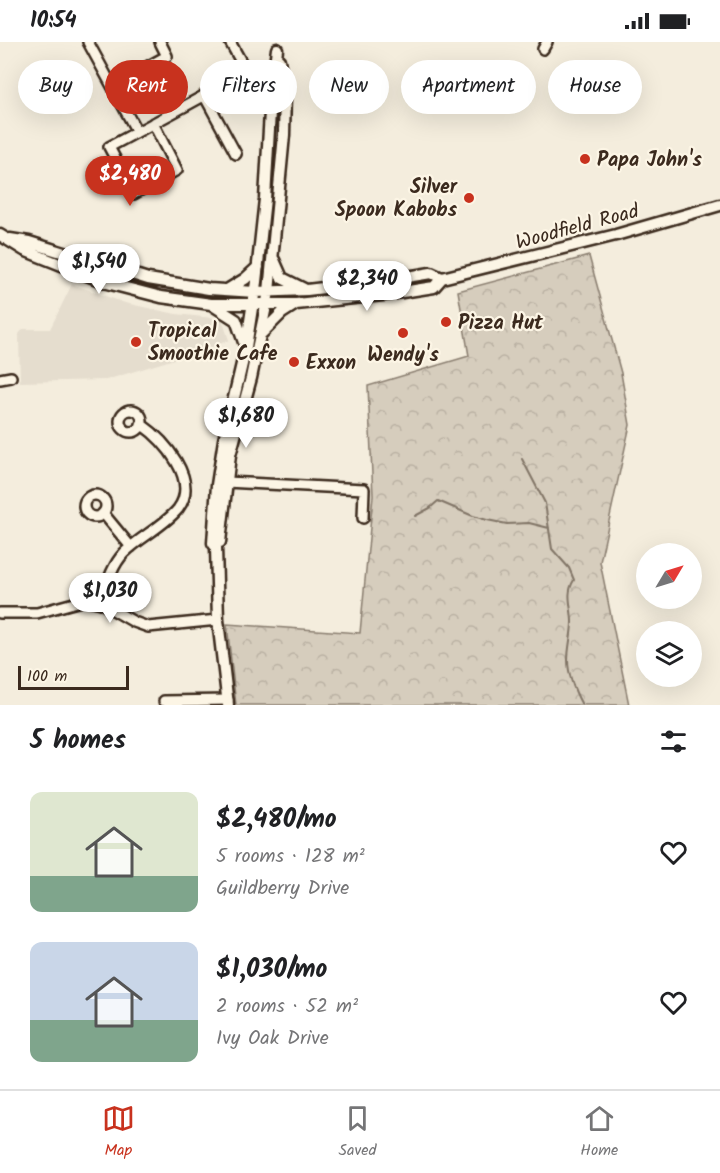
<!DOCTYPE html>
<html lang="en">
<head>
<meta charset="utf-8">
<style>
  body { margin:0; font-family:Kalam,sans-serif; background:#f6f6f6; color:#202124; height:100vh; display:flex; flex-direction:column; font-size:22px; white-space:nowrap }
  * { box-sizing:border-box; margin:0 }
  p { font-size:20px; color:#757577 }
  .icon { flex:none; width:33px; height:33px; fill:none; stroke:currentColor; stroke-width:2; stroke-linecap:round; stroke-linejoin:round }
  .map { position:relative; height:663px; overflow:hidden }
  .sheet { display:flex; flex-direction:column; background:#fff; flex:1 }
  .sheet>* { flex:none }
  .hud { position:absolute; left:18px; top:18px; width:684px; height:54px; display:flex; gap:12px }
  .needle { width:39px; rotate:52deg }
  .fabs { position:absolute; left:636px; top:501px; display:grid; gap:12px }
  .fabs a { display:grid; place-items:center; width:66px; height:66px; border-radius:50%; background:#fff; box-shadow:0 6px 24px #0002; font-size:30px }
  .scale { position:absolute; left:18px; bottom:15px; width:111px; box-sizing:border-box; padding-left:6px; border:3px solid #3b2a1e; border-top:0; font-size:16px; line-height:21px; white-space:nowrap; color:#3b2a1e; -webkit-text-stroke:4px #fcf5e5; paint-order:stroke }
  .price { position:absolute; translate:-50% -51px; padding:0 14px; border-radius:21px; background:#fff; color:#222; font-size:20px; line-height:39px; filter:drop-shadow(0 2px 3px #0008) }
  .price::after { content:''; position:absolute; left:50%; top:36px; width:18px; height:14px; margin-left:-9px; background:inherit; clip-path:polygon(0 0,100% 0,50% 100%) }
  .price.on { background:#c8321e; color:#fff }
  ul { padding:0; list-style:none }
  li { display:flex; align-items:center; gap:18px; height:150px; padding:0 30px }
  li span { display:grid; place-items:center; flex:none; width:168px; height:120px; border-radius:12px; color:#555 }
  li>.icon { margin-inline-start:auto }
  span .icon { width:72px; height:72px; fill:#fffc; stroke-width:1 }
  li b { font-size:26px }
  h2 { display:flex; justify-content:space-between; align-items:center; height:72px; padding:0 30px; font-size:26px }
  .pill { padding:0 21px; border-radius:27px; background:#fff; box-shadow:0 6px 24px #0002; font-size:21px; line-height:54px }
  .pill.on { background:#c8321e; color:#fff }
  .status { display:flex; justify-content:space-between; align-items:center; height:42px; padding:0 30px; background:#fff; direction:ltr }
  .status svg { height:16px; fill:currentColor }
  .menu { display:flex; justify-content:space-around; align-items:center; height:84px; border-top:2px solid #e0e0e0; background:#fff; font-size:16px; color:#757577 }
  .menu a { display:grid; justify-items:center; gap:3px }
  .menu .on { color:#c8321e }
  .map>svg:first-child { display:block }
</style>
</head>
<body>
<div class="status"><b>10:54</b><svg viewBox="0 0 49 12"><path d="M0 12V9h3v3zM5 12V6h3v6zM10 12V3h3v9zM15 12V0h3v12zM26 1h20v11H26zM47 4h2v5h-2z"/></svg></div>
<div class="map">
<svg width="720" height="663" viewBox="0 0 720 663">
  <defs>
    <pattern id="forest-crowns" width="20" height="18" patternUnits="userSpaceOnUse" patternTransform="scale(1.5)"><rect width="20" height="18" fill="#d6cdbd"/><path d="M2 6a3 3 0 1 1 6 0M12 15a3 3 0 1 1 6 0" fill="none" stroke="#b9b0a2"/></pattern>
  </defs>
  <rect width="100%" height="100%" fill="#f4eddd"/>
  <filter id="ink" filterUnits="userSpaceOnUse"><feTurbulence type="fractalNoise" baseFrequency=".0167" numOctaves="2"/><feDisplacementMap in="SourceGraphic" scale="12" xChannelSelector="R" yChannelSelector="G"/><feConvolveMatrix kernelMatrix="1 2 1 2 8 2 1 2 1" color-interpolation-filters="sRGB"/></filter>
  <g filter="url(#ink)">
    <!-- built -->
    <path fill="#e5ddce" d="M 72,242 L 125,261 L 176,272 L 222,277 L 229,298 L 207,307 L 106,338 L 20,340 L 19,292 L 23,287 L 50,287 Z"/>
    <!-- forest -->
    <path fill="url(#forest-crowns)" stroke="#887c6e" stroke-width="1.5" d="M 589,214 L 621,331 L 630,383 L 600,520 L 629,663 L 236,663 L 227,582 L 360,591 L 373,454 L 368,344 L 469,314 L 458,249 Z"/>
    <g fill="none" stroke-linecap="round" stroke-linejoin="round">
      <!-- stream -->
      <path stroke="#817466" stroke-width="2" d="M 522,417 L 545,461 L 552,507 L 569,526 L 574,538 C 565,552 572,565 572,580 C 572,592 568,605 568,618 C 568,632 575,650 582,663
        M 415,474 L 430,466 L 438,459 L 473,474 L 487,478 L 507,482 L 529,481 L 549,486"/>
      <!-- minor casing -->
      <g stroke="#3b2a1e" stroke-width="14">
        <path id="minor" d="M 88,0 L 137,90
          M 543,7 L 547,0
          M 112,44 L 167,14 L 160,0
          M 204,53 L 236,112
          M 153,81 L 177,128 L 134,152 L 109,105 C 154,81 199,57 243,32 L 244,25 L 230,0
          M 0,337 L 11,335
          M120 379a11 11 0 1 1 22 0a11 11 0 1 1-22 0Z
          M 226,440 L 364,447 L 363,476
          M84 464a11 11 0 1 1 22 0a11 11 0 1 1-22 0Z
          M 103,471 L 131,505
          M 101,561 C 107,543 111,525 124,511 C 140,495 164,484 178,467 C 200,438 164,398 141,382
          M 0,571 L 37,571 L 81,559 L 89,558 L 101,561 L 134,580 L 148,585 L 218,578
          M 164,659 L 228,658"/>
      </g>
      <!-- major casing -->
      <g stroke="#3b2a1e" stroke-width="15">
        <path id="major" d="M 0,193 L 24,208 L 107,241 L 161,255 L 211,262 L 296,262 L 383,253 L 434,245 L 442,236 L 616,193 L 720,163
          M 10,197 L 29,200 L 148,237 L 209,247 L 255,250 L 307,248 L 382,239 L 431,231 L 442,236
          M 274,218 L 282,236 L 304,247
          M 227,248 L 245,237 L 258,225
          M 211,262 L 236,278 L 245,303
          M 262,291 L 282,271 L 296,262
          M 220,500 L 230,413 L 251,336 L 269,250 L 284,93 L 285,51 L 279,18
          M 228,663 L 218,578 L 216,505 L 213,501 L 217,443 L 224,398 L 246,305 L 256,240 L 265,157 L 271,52 L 277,7"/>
      </g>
      <!-- minor -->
      <use href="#minor" stroke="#fcf5e5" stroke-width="9"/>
      <!-- major -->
      <use href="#major" stroke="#fcf5e5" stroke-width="10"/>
    </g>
  </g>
  <!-- markers -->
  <g fill="#c8321e" stroke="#fcf5e5" stroke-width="2">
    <circle cx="585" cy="117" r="6"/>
    <circle cx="469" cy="156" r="6"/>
    <circle cx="446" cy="280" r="6"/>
    <circle cx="403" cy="291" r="6"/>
    <circle cx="136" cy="300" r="6"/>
    <circle cx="294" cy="320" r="6"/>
  </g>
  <g text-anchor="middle" stroke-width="4.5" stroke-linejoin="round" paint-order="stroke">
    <!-- poi labels -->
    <g font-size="20" font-weight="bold" fill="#3b2a1e" stroke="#fcf5e5" text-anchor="start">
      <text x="597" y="124">Papa John's</text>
      <text x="457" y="151" text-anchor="end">Silver<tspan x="457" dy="23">Spoon Kabobs</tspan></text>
      <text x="458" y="287">Pizza Hut</text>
      <text x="148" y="295">Tropical<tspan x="148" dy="23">Smoothie Cafe</tspan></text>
      <text x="403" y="319" text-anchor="middle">Wendy's</text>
      <text x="306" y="327">Exxon</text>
    </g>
    <!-- street labels -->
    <g font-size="20" fill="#3b2a1e" stroke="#fcf5e5">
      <text transform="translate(577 184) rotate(-15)" y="7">Woodfield Road</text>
    </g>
  </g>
</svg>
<div class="fabs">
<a><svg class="needle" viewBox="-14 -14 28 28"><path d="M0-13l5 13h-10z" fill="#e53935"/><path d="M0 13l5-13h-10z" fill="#757577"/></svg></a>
<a><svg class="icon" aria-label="layers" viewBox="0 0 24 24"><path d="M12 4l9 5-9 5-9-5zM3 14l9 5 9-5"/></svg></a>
</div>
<div class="scale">100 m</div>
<b class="price on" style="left:130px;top:165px">$2,480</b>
<b class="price" style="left:99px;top:253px">$1,540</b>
<b class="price" style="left:367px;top:270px">$2,340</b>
<b class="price" style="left:246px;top:407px">$1,680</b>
<b class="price" style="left:110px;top:582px">$1,030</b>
<div class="hud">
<a class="pill">Buy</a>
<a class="pill on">Rent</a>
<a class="pill">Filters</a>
<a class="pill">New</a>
<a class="pill">Apartment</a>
<a class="pill">House</a>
</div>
</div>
<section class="sheet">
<h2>5 homes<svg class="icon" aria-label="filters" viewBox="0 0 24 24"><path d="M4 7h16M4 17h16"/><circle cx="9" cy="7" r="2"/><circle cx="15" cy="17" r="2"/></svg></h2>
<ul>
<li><span style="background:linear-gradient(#dfe7d0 70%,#7fa58c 0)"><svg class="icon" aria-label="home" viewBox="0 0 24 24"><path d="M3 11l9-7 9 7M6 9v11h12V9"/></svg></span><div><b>$2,480/mo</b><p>5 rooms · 128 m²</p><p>Guildberry Drive</p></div><svg class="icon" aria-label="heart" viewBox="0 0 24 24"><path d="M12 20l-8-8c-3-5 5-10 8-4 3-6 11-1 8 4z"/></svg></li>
<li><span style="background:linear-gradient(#c9d6e8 65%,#7fa58c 0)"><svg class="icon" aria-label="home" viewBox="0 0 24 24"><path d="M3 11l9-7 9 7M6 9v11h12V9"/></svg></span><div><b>$1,030/mo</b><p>2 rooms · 52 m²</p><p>Ivy Oak Drive</p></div><svg class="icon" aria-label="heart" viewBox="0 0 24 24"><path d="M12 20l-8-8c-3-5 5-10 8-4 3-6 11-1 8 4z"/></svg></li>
</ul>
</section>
<nav class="menu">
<a class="on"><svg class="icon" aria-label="map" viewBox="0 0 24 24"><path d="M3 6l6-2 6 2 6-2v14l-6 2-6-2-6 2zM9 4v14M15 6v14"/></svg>Map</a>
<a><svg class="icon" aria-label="saved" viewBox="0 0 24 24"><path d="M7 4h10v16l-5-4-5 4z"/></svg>Saved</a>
<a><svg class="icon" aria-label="home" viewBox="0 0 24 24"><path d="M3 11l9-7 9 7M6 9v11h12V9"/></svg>Home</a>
</nav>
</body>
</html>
